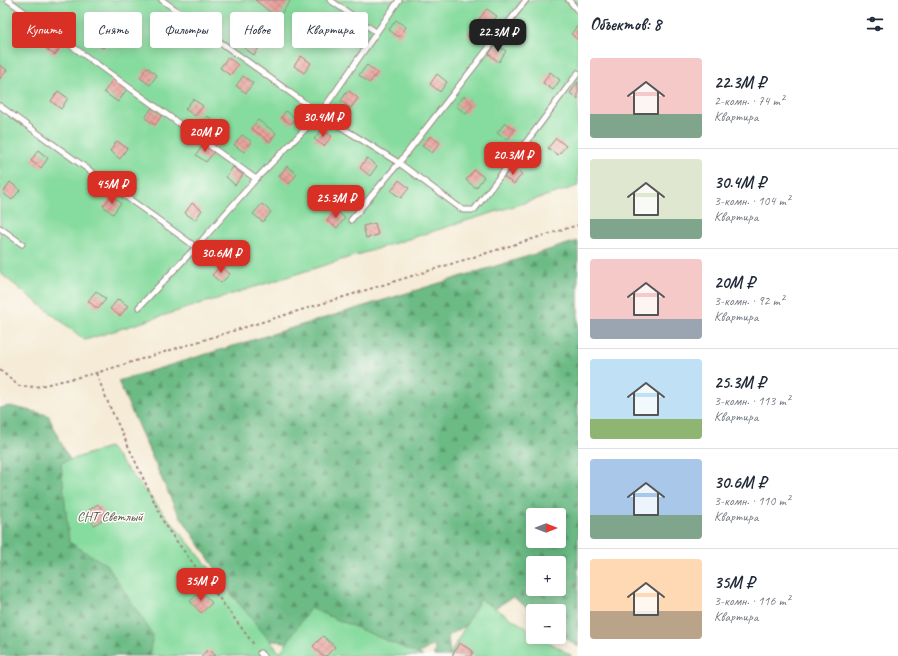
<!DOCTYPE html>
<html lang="ru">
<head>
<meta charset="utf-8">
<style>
  body { margin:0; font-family:Caveat,sans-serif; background:#f6f6f7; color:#1f2937; height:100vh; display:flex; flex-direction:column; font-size:15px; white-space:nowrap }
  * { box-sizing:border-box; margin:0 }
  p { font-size:13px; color:#747a83 }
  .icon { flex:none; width:22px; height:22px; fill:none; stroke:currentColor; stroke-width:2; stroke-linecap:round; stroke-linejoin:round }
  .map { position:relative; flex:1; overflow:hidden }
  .sheet { display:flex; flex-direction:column; background:#fff; width:320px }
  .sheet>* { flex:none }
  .banner { position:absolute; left:12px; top:12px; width:380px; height:36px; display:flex; gap:8px }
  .needle { width:26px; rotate:90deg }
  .controls { position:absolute; left:526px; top:508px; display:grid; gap:8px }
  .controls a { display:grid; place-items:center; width:40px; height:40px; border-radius:4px; background:#fff; box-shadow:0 2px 10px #0003; font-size:20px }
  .price { position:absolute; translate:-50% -34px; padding:0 9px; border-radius:8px; background:#d93025; color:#fff; font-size:13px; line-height:26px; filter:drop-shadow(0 1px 2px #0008) }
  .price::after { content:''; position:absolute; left:50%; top:24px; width:12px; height:9px; margin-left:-6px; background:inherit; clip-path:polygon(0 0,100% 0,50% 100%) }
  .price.selected { background:#222; color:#fff }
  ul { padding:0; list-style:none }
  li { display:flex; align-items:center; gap:12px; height:100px; padding:0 12px }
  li+li { border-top:1px solid #e0e1e3 }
  li span { display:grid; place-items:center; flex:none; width:112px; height:80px; border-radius:4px; color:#555 }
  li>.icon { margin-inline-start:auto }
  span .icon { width:48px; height:48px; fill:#fffc; stroke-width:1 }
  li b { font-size:17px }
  h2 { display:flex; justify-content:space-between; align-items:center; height:48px; padding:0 12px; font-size:17px }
  .pill { padding:0 14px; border-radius:4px; background:#fff; box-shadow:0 2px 10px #0003; font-size:14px; line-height:36px }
  .pill.selected { background:#d93025; color:#fff }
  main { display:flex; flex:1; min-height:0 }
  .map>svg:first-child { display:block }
</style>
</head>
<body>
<main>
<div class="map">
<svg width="578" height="656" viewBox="0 0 578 656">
  <defs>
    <pattern id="forest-firs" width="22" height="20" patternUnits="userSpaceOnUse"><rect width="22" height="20" fill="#6cbb85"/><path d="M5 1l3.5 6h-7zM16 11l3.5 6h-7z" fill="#5b976d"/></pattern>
    <pattern id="building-cross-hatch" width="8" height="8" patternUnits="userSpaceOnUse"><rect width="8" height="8" fill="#e9a39d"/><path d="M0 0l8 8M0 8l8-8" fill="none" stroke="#bf8480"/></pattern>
  </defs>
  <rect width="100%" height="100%" fill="#fdfcf7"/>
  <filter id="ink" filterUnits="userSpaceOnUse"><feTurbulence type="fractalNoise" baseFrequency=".025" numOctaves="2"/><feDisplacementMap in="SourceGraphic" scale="8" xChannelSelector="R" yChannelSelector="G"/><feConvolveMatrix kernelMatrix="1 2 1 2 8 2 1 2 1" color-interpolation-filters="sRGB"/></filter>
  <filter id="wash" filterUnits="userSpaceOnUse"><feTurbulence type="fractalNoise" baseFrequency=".012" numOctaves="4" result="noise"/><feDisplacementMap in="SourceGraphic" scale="16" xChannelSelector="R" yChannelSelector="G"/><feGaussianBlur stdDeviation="0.9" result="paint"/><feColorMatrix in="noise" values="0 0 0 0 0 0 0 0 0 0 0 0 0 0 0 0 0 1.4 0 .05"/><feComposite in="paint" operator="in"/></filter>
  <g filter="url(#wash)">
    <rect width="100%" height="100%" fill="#f5ebd6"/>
    <!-- forest -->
    <path fill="url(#forest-firs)" stroke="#5b6d58" fill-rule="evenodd" d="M 578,241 L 578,647 L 559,632 L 559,611 L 533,611 L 533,612 L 513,597 L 448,636 L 450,656 L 434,656 L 435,644 L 418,654 L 263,640 L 175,508 L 118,381 ZM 533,515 L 559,515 L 559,541 L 533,541 ZM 533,563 L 559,563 L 559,589 L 533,589 Z
      M 10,406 L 48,415 L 65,451 L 127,555 L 164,656 L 0,656 L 0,408 Z"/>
    <!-- garden -->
    <path fill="#86db9e" stroke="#687d64" d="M 0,0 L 578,0 L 578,186 L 85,340 L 0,273 Z
      M 109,447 L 280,653 L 310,608 L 423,656 L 149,656 L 153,635 L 107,565 L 69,542 L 61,463 Z
      M 480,599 L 533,632 L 533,637 L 541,637 L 572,656 L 449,656 Z"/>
    <g id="blocks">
      <!-- building -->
      <path fill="url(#building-cross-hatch)" d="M 255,0 L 291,0 L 278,18 Z
        M 487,9 L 497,16 L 489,26 L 479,19 Z
        M 21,17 L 31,25 L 23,35 L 13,27 Z
        M 177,20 L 186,28 L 179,38 L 169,30 Z
        M 396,20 L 406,27 L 399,37 L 389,30 Z
        M 349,25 L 359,32 L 351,42 L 341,35 Z
        M 474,25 L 484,32 L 477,42 L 467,35 Z
        M 578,25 L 578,40 L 571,34 Z
        M 101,30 L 111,38 L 103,48 L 93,40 Z
        M 52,38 L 62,45 L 55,55 L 45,48 Z
        M 251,38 L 261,45 L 254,55 L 244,48 Z
        M 496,44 L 506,51 L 499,62 L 489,54 Z
        M 301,56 L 311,63 L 304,73 L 294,66 Z
        M 228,57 L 238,65 L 230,75 L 220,68 Z
        M 0,65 L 7,70 L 0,79 Z
        M 367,65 L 377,73 L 369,83 L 359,75 Z
        M 147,67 L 157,75 L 150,85 L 140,78 Z
        M 550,72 L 560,80 L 553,90 L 543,83 Z
        M 437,74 L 447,82 L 440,92 L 430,84 Z
        M 243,76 L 253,83 L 246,93 L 236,86 Z
        M 113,79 L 127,89 L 118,102 L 104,92 Z
        M 578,82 L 578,99 L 570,93 Z
        M 348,90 L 358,98 L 351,108 L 341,101 Z
        M 58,91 L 68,98 L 61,109 L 51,101 Z
        M 464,96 L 473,104 L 466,114 L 456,106 Z
        M 193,99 L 203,106 L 195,116 L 185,109 Z
        M 152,108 L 162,115 L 155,125 L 145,118 Z
        M 286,111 L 295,118 L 291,124 L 281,117 Z
        M 207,116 L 217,123 L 209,133 L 199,126 Z
        M 258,120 L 276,133 L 270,142 L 251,128 Z
        M 505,123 L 515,130 L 507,140 L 497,133 Z
        M 322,129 L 332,136 L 324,146 L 314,139 Z
        M 242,135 L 252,142 L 244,152 L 234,145 Z
        M 430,136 L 440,143 L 432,153 L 422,146 Z
        M 556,138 L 566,146 L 558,155 L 548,148 Z
        M 117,141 L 127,148 L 120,159 L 110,151 Z
        M 204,144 L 214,152 L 206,162 L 196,155 Z
        M 38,150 L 48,158 L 41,168 L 31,161 Z
        M 367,158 L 377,166 L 370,176 L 360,168 Z
        M 287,166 L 297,174 L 289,184 L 279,176 Z
        M 233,167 L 243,175 L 235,185 L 226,177 Z
        M 512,167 L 522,174 L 514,184 L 504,177 Z
        M 474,170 L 484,177 L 476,188 L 466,180 Z
        M 399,180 L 409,188 L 401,198 L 391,191 Z
        M 10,182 L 20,190 L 12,200 L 3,193 Z
        M 111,196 L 121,203 L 113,214 L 103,206 Z
        M 192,203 L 202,210 L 195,220 L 185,213 Z
        M 262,204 L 271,212 L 263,222 L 253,214 Z
        M 335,210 L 345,218 L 337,228 L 327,221 Z
        M 375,223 L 378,235 L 366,238 L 363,226 Z
        M 221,266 L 230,274 L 221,283 L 212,275 Z
        M 96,291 L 106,299 L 98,309 L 88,301 Z
        M 118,299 L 128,306 L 120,316 L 110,309 Z
        M 98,504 L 107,517 L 94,525 L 86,512 Z
        M 201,591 L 212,603 L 201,613 L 190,601 Z
        M 323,636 L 335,647 L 326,656 L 322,656 L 313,646 Z
        M 459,643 L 473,651 L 471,656 L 452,656 Z
        M 209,649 L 216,656 L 201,656 Z"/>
    </g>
  </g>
  <g filter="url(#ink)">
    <use href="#blocks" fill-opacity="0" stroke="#a08580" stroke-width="1"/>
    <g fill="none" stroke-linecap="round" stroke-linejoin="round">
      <!-- lane casing -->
      <g stroke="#a08580" stroke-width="7">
        <path id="lane" d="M 8,0 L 256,179
          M 162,0 L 320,114 L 399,163 L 463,210 L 474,210 L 540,124 L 578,73
          M 330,0 L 376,32
          M 569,0 L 578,11
          M 0,106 L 196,247
          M 351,220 L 399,163 L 526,0
          M 0,228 L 22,244
          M 139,307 L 196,247 L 256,179 L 320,114 L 399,0
          M 260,653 L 263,656"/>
      </g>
      <!-- path -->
      <path stroke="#a08580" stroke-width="2" stroke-dasharray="3 3" stroke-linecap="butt" d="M 0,370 L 19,386 L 36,387 L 96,373 L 578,225
        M 96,373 L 109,405 L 166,527 L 255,646"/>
      <!-- lane -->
      <use href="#lane" stroke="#fff" stroke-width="5"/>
    </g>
  </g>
  <g text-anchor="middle" stroke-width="3" stroke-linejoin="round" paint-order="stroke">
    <!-- park labels -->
    <g font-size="14" fill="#5c574e" stroke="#fdfcf7">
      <text x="110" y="521">СНТ Светлый</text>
    </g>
  </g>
</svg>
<div class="controls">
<a><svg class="needle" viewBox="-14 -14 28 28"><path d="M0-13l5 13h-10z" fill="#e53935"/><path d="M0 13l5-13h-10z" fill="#747a83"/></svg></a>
<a>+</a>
<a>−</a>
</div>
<b class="price selected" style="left:498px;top:53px">22.3M ₽</b>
<b class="price" style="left:323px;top:138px">30.4M ₽</b>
<b class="price" style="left:205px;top:153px">20M ₽</b>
<b class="price" style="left:513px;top:176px">20.3M ₽</b>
<b class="price" style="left:112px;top:205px">45M ₽</b>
<b class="price" style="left:336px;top:219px">25.3M ₽</b>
<b class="price" style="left:221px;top:274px">30.6M ₽</b>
<b class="price" style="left:201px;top:602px">35M ₽</b>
<div class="banner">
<a class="pill selected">Купить</a>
<a class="pill">Снять</a>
<a class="pill">Фильтры</a>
<a class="pill">Новое</a>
<a class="pill">Квартира</a>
</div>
</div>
<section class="sheet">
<h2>Объектов: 8<svg class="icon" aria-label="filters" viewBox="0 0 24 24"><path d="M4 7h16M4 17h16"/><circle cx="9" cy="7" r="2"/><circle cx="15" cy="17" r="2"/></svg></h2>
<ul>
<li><span style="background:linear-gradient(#f6c9c9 70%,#7fa58c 0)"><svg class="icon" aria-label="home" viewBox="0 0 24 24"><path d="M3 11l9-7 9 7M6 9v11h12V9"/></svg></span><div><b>22.3M ₽</b><p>2-комн. · 74 m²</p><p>Квартира</p></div></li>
<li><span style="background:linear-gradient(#dfe7d0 75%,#7fa58c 0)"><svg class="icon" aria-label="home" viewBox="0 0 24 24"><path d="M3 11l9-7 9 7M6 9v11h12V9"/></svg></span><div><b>30.4M ₽</b><p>3-комн. · 104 m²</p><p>Квартира</p></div></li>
<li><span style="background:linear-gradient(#f6c9c9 75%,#9aa5b1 0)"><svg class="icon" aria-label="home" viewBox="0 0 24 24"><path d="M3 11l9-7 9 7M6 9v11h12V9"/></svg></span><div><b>20M ₽</b><p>3-комн. · 92 m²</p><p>Квартира</p></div></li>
<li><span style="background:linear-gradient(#bfe0f5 75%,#8fb573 0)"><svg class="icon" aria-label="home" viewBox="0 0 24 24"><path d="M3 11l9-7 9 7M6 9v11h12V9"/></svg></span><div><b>25.3M ₽</b><p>3-комн. · 113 m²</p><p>Квартира</p></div></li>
<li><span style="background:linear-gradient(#a9c7e8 70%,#7fa58c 0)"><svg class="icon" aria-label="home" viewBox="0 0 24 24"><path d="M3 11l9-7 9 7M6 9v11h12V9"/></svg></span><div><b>30.6M ₽</b><p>3-комн. · 110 m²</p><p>Квартира</p></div></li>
<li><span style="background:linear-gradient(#ffd9b3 65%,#b9a48a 0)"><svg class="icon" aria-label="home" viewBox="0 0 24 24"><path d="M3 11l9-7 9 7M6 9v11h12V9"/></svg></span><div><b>35M ₽</b><p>3-комн. · 116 m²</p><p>Квартира</p></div></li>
</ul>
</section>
</main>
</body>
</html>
